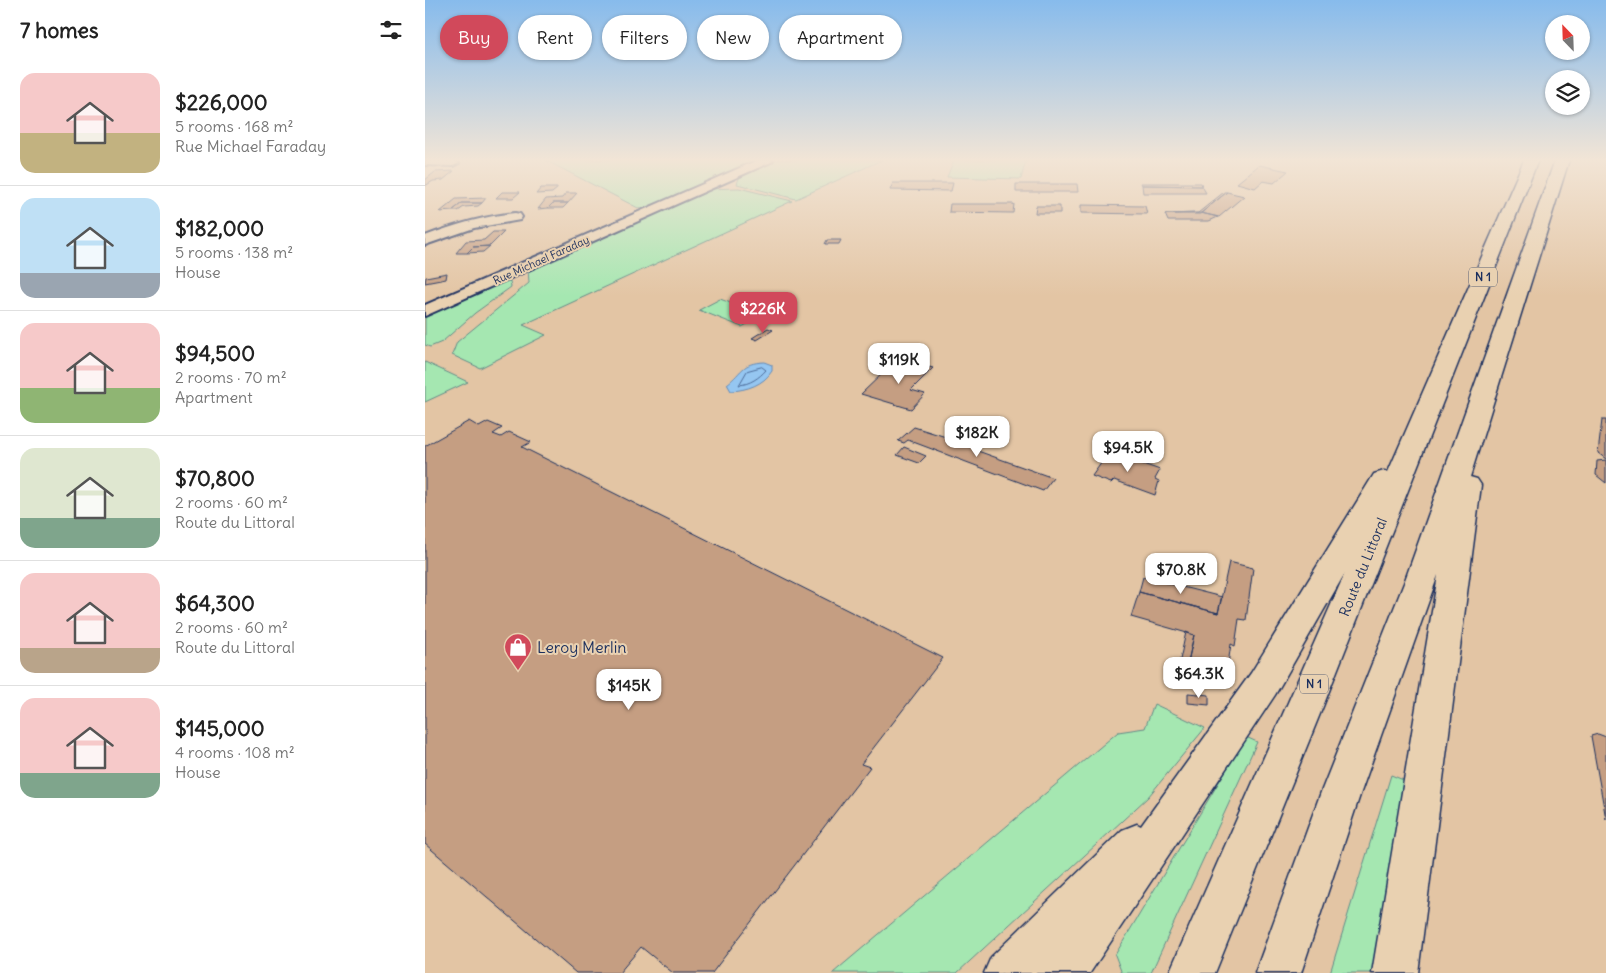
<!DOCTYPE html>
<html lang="en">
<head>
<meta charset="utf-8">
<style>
  body { margin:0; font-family:Delius,sans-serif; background:#f2f2f2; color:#222; height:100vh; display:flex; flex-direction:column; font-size:19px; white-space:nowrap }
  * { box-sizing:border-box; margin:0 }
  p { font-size:16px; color:#767676 }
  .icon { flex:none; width:28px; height:28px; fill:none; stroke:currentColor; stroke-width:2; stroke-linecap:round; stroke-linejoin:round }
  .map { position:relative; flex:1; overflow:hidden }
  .panel { display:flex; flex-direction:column; background:#fff; width:425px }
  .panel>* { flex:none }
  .top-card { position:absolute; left:15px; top:15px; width:475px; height:45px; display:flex; gap:10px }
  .needle { width:32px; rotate:337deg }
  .fabs { position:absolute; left:1120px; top:15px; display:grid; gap:10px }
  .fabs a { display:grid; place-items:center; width:45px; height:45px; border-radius:50%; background:#fff; box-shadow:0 1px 4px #0004; font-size:25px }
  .price { position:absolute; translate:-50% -42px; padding:0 11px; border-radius:10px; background:#fff; color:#222; font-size:16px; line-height:32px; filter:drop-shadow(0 1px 2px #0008) }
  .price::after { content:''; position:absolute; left:50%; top:30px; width:15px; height:11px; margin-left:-8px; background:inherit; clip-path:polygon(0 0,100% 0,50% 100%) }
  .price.current { background:#d1495b; color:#fff }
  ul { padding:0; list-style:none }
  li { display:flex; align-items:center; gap:15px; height:125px; padding:0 20px }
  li+li { border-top:1px solid #e0e0e0 }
  li span { display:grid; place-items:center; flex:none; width:140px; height:100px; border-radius:15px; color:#555 }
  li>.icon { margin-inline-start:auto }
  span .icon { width:60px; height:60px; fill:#fffc; stroke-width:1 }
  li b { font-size:21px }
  h2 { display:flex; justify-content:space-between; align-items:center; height:60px; padding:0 20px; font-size:21px }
  .chip { padding:0 18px; border-radius:22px; background:#fff; box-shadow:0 1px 4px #0004; font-size:18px; line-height:45px }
  .chip.current { background:#d1495b; color:#fff }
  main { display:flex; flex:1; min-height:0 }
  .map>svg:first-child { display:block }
</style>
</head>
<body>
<main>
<section class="panel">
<h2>7 homes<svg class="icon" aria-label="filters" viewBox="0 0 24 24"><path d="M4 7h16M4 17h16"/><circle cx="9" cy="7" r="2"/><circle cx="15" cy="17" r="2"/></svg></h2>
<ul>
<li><span style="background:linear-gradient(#f6c9c9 60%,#c2b280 0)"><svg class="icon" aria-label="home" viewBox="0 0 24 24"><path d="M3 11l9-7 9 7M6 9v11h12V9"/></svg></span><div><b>$226,000</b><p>5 rooms · 168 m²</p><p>Rue Michael Faraday</p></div></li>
<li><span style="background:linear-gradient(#bfe0f5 75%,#9aa5b1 0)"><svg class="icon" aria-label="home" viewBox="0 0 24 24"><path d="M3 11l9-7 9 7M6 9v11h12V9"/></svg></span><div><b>$182,000</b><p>5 rooms · 138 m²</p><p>House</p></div></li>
<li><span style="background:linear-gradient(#f6c9c9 65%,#8fb573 0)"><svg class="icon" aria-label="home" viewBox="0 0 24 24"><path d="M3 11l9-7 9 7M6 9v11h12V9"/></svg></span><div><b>$94,500</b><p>2 rooms · 70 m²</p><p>Apartment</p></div></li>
<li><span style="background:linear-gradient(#dfe7d0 70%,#7fa58c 0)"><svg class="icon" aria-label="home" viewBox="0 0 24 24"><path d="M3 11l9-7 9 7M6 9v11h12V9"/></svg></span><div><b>$70,800</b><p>2 rooms · 60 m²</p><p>Route du Littoral</p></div></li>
<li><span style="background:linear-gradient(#f6c9c9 75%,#b9a48a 0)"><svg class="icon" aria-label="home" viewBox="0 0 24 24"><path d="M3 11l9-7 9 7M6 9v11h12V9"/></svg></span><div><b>$64,300</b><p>2 rooms · 60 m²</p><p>Route du Littoral</p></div></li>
<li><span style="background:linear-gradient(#f6c9c9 75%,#7fa58c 0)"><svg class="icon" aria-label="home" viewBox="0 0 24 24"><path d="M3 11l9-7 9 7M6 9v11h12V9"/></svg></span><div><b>$145,000</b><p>4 rooms · 108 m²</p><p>House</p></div></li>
</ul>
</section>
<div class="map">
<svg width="1181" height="973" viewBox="0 0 1181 973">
  <rect width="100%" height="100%" fill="#e3c5a4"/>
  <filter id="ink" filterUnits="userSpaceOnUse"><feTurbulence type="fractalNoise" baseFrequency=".02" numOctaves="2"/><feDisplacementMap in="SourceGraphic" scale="10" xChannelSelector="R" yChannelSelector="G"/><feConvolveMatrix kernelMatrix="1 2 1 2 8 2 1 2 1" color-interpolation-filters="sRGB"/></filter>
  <g filter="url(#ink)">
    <!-- green -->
    <path fill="#a5e7b1" stroke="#608b88" d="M 120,160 L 332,160 L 217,210 Z
      M 347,160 L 457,160 L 371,199 L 312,184 L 316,173 Z
      M 529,160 L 601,160 L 596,179 L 522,177 Z
      M 314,188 L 367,201 L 98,325 L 121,335 L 55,368 L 27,355 L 32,342 L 104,283 L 103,269 L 281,189 Z
      M 75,281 L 85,281 L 86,287 L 50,313 L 17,342 L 5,347 L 0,345 L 0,314 Z
      M 295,299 L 338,315 L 317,327 L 274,310 Z
      M 0,362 L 43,382 L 0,402 Z
      M 729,704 L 780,728 L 723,797 L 532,973 L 408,973 L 693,732 L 720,728 Z
      M 821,737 L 832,742 L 726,973 L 695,973 L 696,971 L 690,955 Z
      M 966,775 L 981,781 L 951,973 L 905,973 Z"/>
    <!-- water -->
    <path fill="#95c6f1" stroke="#648ab6" d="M 339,362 L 347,365 L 347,371 C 338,385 322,390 306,391 L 302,384 C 318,372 316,363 339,362 Z"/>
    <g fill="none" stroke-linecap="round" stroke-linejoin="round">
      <!-- shore -->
      <path stroke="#4c6b99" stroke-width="1" d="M 337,367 L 341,370 C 334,378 325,384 314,385 L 322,371 Z"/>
    </g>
    <!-- building -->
    <path fill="#c59e82" stroke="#1b2f5e" d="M 834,165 L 863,171 L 849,183 L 838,181 L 830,188 L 812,183 Z
      M 29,171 L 18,180 L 8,181 L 0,186 L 0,180 L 10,172 Z
      M 468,183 L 528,183 L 526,191 L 465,190 Z
      M 716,183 L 776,183 L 777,186 L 717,185 Z
      M 591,184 L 652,184 L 653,192 L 591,192 Z
      M 717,185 L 777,186 L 781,193 L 718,193 Z
      M 116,188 L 133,188 L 127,193 L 111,194 Z
      M 77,192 L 95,192 L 88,198 L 71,198 Z
      M 799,192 L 802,192 L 775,214 L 740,214 L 773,213 Z
      M 802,192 L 819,196 L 794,217 L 776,213 Z
      M 141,193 L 152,193 L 143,203 L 128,203 L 123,208 L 113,209 L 121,199 L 137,198 Z
      M 61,198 L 57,203 L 37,203 L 27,211 L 15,212 L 31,199 Z
      M 37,203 L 57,203 L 53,206 L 39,207 L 33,211 L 27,211 Z
      M 128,203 L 143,203 L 138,208 L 123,208 Z
      M 525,204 L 589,204 L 588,213 L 524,212 Z
      M 656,205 L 720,206 L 722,214 L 656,213 Z
      M 611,206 L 635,206 L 635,213 L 610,213 Z
      M 776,213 L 793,217 L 784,221 L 743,221 L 740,214 Z
      M 68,232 L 79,232 L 65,246 L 48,247 L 42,253 L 31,253 L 41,241 L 59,240 Z
      M 402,240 L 416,240 L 414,244 L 400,244 Z
      M 65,246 L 58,252 L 42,253 L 48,247 Z
      M 22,273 L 21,279 L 0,283 L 1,277 Z
      M 343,328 L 348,330 L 332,340 L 327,338 Z
      M 481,361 L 508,368 L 486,390 L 500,394 L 486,409 L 436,394 L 460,371 L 468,373 Z
      M 1177,420 L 1181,420 L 1181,459 L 1173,453 Z
      M 44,421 L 54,427 L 63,422 L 77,428 L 68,434 L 76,437 L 84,432 L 106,442 L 97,447 L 518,658 L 436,764 L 445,767 L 287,973 L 248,973 L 216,947 L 194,973 L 151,973 L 0,844 L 0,446 Z
      M 489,427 L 553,447 L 550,450 L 628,478 L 618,491 L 483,440 L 479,443 L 473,441 Z
      M 479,447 L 501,456 L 494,463 L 472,455 Z
      M 684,452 L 735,470 L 730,479 L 734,481 L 730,495 L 689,480 L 686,483 L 667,476 Z
      M 1181,460 L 1181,483 L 1171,475 L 1172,461 Z
      M 804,562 L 828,568 L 821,620 L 814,619 L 810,646 L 806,644 L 800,684 L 761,671 L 769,635 L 706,617 L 714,592 L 793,613 Z
      M 718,577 L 797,597 L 793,613 L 714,592 Z
      M 761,632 L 769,635 L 761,671 L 753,669 Z
      M 763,693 L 784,695 L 784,705 L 763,703 Z
      M 1173,734 L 1181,737 L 1181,819 L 1166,736 Z"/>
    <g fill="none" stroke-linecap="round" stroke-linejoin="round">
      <!-- minor casing -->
      <g stroke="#1b2f5e" stroke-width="4">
        <path id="minor" d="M 0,160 L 28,160 L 34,163 L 28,166 L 0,165 Z
          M 333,160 L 348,160 L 346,162 L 0,316 L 0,305 Z
          M 90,213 L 95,214 L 97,217 L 95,220 L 49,228 L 0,245 L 0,236 C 29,225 59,216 90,213 Z"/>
      </g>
      <!-- trunk casing -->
      <g stroke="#1b2f5e" stroke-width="3">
        <path id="trunk" d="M 1099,160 L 1113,160 L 899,704 L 790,973 L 744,973 L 920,573 L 850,695 L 665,973 L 559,973 L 566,957 L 697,830 L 712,824 L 716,826 L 826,673 L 949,474 L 959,471 L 963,472 Z
          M 1130,160 L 1144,160 L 1045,477 L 1052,479 L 1056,485 L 993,973 L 947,973 L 1013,575 L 936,792 L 876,973 L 830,973 L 896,792 L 979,583 Z"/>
      </g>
      <!-- minor -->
      <use href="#minor" fill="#e9d1b1" fill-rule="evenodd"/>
      <!-- trunk -->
      <use href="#trunk" fill="#e9d1b1" fill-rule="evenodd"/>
    </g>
  </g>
  <!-- sky -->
  <linearGradient id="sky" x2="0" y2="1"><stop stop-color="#87bbec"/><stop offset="0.54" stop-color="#f2e5d6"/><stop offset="1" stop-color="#f2e5d6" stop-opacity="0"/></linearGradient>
  <rect width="1181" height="296" fill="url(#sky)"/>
  <!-- icons -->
  <defs>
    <g id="shop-pin" transform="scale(1.4375)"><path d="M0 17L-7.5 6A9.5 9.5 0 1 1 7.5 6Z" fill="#d1495b" stroke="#e9d1b1"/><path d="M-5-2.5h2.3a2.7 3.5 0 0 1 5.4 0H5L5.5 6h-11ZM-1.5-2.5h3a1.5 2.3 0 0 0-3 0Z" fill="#fff"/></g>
  </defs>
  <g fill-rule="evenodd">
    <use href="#shop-pin" x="93" y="647"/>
  </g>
  <g text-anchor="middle" stroke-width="4" stroke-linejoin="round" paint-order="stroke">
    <!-- far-street labels -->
    <g font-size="11" fill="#1b2f5e" stroke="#e9d1b1">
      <text transform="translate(116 260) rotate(-24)" y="4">Rue Michael Faraday</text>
    </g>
    <!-- shield labels -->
    <g fill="#e9d1b1" stroke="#596077" stroke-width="1">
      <rect x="1044" y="267.5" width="28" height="19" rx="4"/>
      <rect x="875" y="674.5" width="28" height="19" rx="4"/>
    </g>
    <g font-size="12" font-weight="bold" fill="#1b2f5e">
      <text x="1058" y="281">N 1</text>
      <text x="889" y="688">N 1</text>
    </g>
    <!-- street labels -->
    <g font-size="14" fill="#1b2f5e" stroke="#e9d1b1">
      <text transform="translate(938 567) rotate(-68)" y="5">Route du Littoral</text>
    </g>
    <!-- near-poi labels -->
    <g font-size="16" fill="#1b2f5e" stroke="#e9d1b1" text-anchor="start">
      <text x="112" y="653">Leroy Merlin</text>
    </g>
  </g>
</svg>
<div class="fabs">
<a><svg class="needle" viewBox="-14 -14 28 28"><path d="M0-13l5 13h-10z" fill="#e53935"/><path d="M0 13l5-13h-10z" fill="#767676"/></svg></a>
<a><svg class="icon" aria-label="layers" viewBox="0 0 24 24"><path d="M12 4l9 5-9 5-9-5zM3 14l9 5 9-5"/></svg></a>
</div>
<b class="price current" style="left:338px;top:334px">$226K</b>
<b class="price" style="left:474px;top:385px">$119K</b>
<b class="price" style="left:552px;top:458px">$182K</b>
<b class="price" style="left:703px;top:473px">$94.5K</b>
<b class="price" style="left:756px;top:595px">$70.8K</b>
<b class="price" style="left:774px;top:699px">$64.3K</b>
<b class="price" style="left:204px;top:711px">$145K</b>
<div class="top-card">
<a class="chip current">Buy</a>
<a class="chip">Rent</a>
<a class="chip">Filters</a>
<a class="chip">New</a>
<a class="chip">Apartment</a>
</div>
</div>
</main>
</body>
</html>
